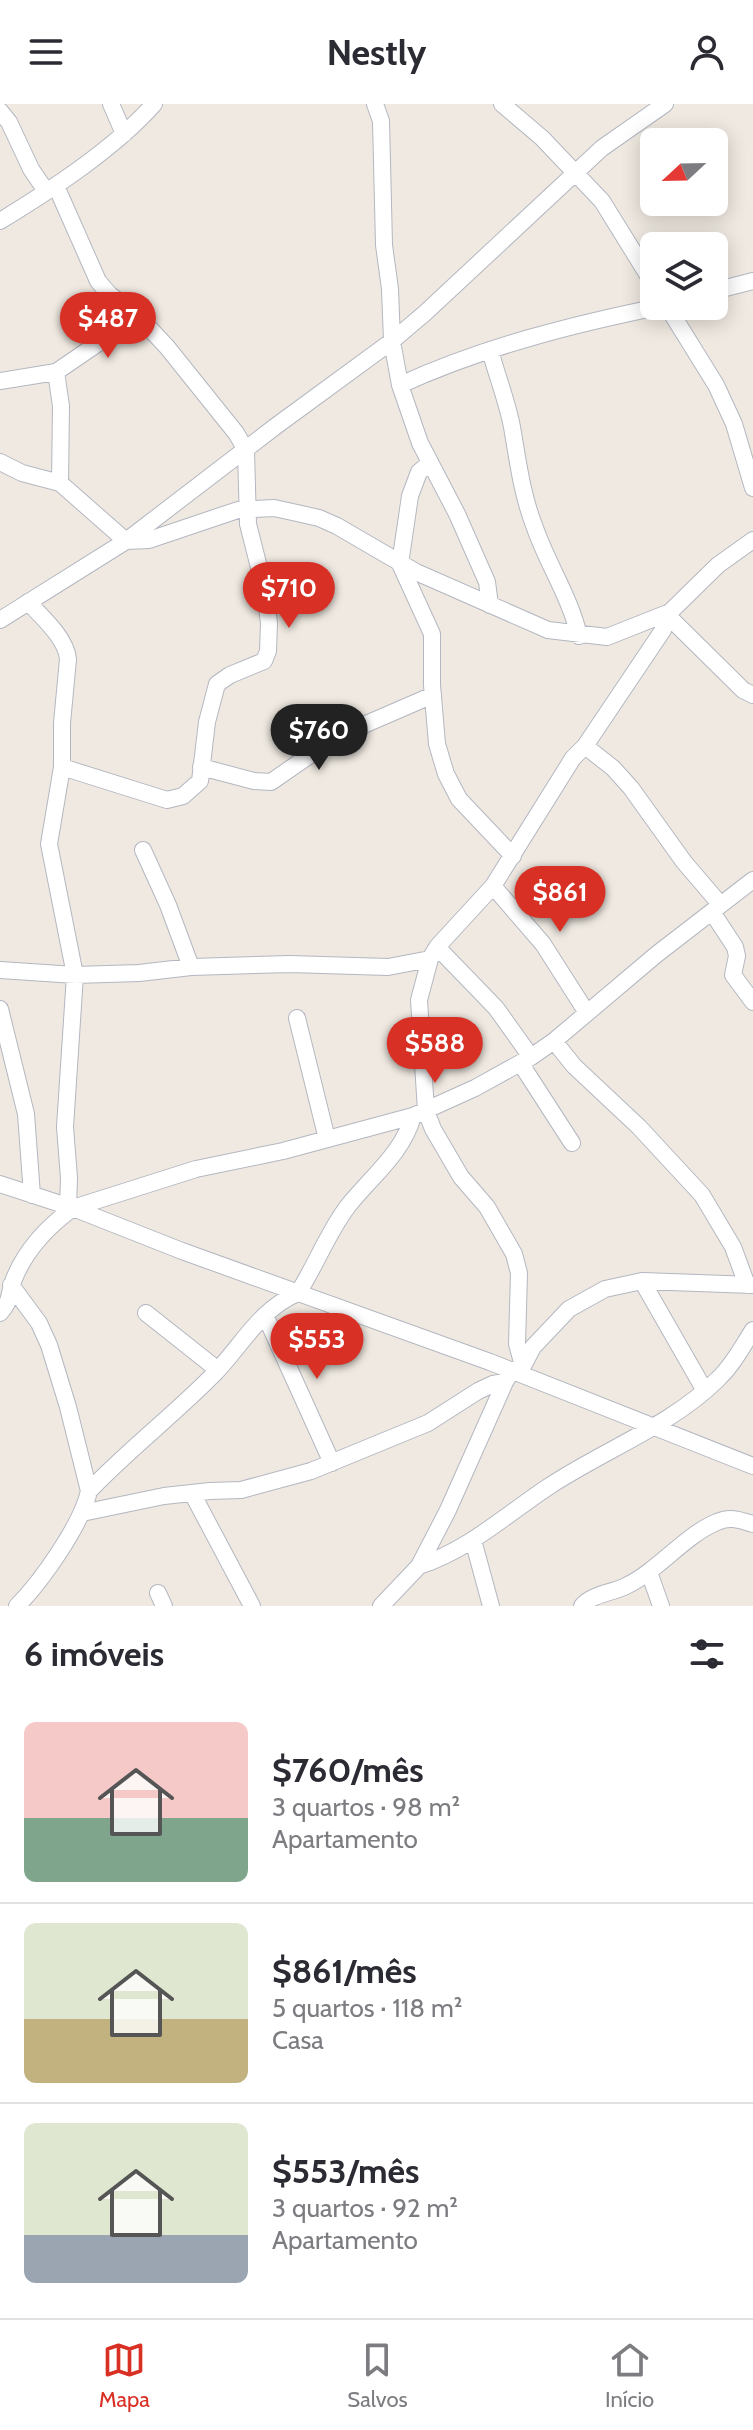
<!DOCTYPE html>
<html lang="pt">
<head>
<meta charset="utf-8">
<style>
  body { margin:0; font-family:Cabin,sans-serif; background:#f7f7f7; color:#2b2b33; height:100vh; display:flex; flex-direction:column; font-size:30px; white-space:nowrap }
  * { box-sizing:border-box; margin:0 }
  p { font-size:26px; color:#7c7c81 }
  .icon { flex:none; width:44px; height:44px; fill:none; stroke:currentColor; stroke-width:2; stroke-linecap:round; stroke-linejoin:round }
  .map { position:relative; height:1502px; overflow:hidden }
  .side { display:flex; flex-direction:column; background:#fff; flex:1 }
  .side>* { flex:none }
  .needle { width:52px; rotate:248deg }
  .tools { position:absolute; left:640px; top:24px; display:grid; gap:16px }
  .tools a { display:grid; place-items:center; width:88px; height:88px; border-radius:12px; background:#fff; box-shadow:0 4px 20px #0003; font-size:40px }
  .price { position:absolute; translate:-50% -68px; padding:0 18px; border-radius:28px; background:#d93025; color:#fff; font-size:26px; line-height:52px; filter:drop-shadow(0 2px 4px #0008) }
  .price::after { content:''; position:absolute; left:50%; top:48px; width:24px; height:18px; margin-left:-12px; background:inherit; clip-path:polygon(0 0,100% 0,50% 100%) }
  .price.active { background:#222; color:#fff }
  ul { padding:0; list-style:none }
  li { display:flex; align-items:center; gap:24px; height:200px; padding:0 24px }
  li+li { border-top:2px solid #e1e1e2 }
  li span { display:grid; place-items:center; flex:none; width:224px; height:160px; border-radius:12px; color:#555 }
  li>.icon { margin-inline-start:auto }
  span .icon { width:96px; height:96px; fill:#fffc; stroke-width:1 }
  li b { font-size:34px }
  h2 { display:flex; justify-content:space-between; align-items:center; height:96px; padding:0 24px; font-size:34px }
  header { display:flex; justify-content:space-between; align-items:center; height:104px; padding:0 24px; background:#fff; font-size:36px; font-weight:700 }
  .dock { display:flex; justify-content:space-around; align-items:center; height:112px; border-top:2px solid #e1e1e2; background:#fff; font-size:22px; color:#7c7c81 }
  .dock a { display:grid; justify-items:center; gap:4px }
  .dock .active { color:#d93025 }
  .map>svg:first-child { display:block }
</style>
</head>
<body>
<header><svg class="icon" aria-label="menu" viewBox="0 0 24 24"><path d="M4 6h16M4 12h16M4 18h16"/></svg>Nestly<svg class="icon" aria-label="person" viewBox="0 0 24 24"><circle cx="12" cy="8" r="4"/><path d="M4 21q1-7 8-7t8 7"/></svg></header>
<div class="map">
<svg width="753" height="1502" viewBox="0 0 753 1502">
  <rect width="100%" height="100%" fill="#efe9e1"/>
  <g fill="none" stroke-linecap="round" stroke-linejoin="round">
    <!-- minor casing -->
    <g stroke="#b4b7c1" stroke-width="18">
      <path id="minor" d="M 111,0 L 124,30
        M 375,0 L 381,17 L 384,141 L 390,185 L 392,237 L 400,281 L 420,339 L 457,410 L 487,478 L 490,501
        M 502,0 L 542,34 L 602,97 L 654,181
        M 0,7 L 9,18 L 31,65 L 46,87
        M 56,82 L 98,177 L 109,190 L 138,212 L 167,243 L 236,329 L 246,346 L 248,420 L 265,487 L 269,519 L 268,547 L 264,557 L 230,571 L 217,580 L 207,618 L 200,677 L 183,692 L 167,696 L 62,663
        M 0,117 C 51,86 114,45 154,0
        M 714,187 L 753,177
        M 667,202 L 716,281 L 734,320 L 753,384
        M 490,246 C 497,272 507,297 512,323 C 518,358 522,391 535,424 C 548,461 570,493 579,532
        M 56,268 L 61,302 L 60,379
        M 0,277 L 56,268 L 138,212
        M 400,281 C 483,243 574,220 663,202
        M 0,358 L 22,369 L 60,379 L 126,437 L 149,436 L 238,406 L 274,404 L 297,409 L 319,414 L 337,422 L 416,468 L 548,526 L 607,533 L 670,508 L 718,461 L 753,436
        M 430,359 L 419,368 L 410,392 L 400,460 L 432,530 L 432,581 L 437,640 L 446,670 L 459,695 L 513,752
        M 28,498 C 42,513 66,534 68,555 L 62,619 L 62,663 L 49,740 L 75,871 L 65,1023 L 69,1074 L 68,1103
        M 668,512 L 743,586 L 753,591
        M 0,516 L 126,437 L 276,322 L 392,237 L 425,209 L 602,44 L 665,0
        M 585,642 L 613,664 L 631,684 L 684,758 L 720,800
        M 201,663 L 254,677 L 271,678 L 336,633 L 433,591
        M 143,746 L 168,801 L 191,863
        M 493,782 L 543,840 L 587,909
        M 712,808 L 735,843 L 737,852 L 733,871 L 753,898
        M 437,843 L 496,904 L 531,953
        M 0,866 L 75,871 L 139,869 L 191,863 L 290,860 L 388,863 L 430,855
        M 0,905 L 26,1010 L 32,1091
        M 297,914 L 327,1035
        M 554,937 L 574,962 L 639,1023 L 702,1091 L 733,1143 L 747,1181
        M 521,960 L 572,1039
        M 0,1080 L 73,1104 L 182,1147 L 490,1258 L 753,1362
        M 642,1177 L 705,1287
        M 11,1181 L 39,1219 L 49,1241 L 68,1303 L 89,1387
        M 0,1209 C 12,1196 8,1190 14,1175 C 26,1145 47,1123 73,1104 L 196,1065 L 283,1047 L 413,1012 L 475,984 L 531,953 L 554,937 L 657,850 L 753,776
        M 146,1209 L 218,1266
        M 265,1211 L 332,1359
        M 523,1262 L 517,1240 L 519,1169 L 514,1150 L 487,1103 L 461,1073 L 433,1025 L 426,1007 L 419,896 L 430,855 L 437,843 L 493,782 L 573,654 L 585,642 L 663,526 L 670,508
        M 192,1389 L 252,1502
        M 82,1409 L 164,1392 L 210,1387 L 241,1386 L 311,1367 L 428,1319 L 478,1287 L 493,1280 L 505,1278
        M 473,1436 L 491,1502
        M 419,1462 C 468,1446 506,1411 548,1383 C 602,1347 672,1321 718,1275 C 733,1261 742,1243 753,1226
        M 649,1468 L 661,1502
        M 158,1489 L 164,1502
        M 17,1502 C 41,1478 82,1420 89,1387 C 129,1345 175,1310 215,1269 C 242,1241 260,1205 298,1189 C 316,1161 328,1128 348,1102 C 371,1073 403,1049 413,1012
        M 381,1502 L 419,1462 L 448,1406 L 505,1278 L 511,1268 L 523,1262 L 533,1243 L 569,1205 L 605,1185 L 642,1177 L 753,1181
        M 582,1502 C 592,1490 612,1489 626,1482 C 659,1466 685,1431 717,1418 C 730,1412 740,1416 753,1420"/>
    </g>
    <!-- minor -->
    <use href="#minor" stroke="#fff" stroke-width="16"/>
  </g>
</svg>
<div class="tools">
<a><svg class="needle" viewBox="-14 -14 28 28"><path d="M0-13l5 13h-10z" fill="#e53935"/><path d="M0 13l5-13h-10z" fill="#7c7c81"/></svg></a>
<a><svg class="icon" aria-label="layers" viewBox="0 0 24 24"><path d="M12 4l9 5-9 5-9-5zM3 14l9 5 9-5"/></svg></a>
</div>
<b class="price" style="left:108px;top:256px">$487</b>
<b class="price" style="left:289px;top:526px">$710</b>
<b class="price active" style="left:319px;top:668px">$760</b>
<b class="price" style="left:560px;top:830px">$861</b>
<b class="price" style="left:435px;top:981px">$588</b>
<b class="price" style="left:317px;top:1277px">$553</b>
</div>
<section class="side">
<h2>6 imóveis<svg class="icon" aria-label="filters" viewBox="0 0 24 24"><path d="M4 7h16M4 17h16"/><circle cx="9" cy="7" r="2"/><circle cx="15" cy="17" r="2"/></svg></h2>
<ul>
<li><span style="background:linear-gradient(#f6c9c9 60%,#7fa58c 0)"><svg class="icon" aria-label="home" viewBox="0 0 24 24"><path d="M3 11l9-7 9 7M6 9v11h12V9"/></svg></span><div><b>$760/mês</b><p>3 quartos · 98 m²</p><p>Apartamento</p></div></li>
<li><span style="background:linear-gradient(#dfe7d0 60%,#c2b280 0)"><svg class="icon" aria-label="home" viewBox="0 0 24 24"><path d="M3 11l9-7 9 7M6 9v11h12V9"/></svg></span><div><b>$861/mês</b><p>5 quartos · 118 m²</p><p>Casa</p></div></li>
<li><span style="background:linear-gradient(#dfe7d0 70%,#9aa5b1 0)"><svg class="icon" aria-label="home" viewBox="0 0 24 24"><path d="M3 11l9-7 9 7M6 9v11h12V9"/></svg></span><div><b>$553/mês</b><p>3 quartos · 92 m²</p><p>Apartamento</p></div></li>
</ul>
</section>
<nav class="dock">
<a class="active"><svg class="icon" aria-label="map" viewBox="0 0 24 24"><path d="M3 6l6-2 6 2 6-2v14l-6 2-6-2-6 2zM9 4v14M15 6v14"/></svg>Mapa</a>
<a><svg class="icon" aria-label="saved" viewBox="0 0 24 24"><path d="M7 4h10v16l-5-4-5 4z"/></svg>Salvos</a>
<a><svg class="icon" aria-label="home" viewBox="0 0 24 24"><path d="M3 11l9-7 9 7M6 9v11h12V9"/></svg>Início</a>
</nav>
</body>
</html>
